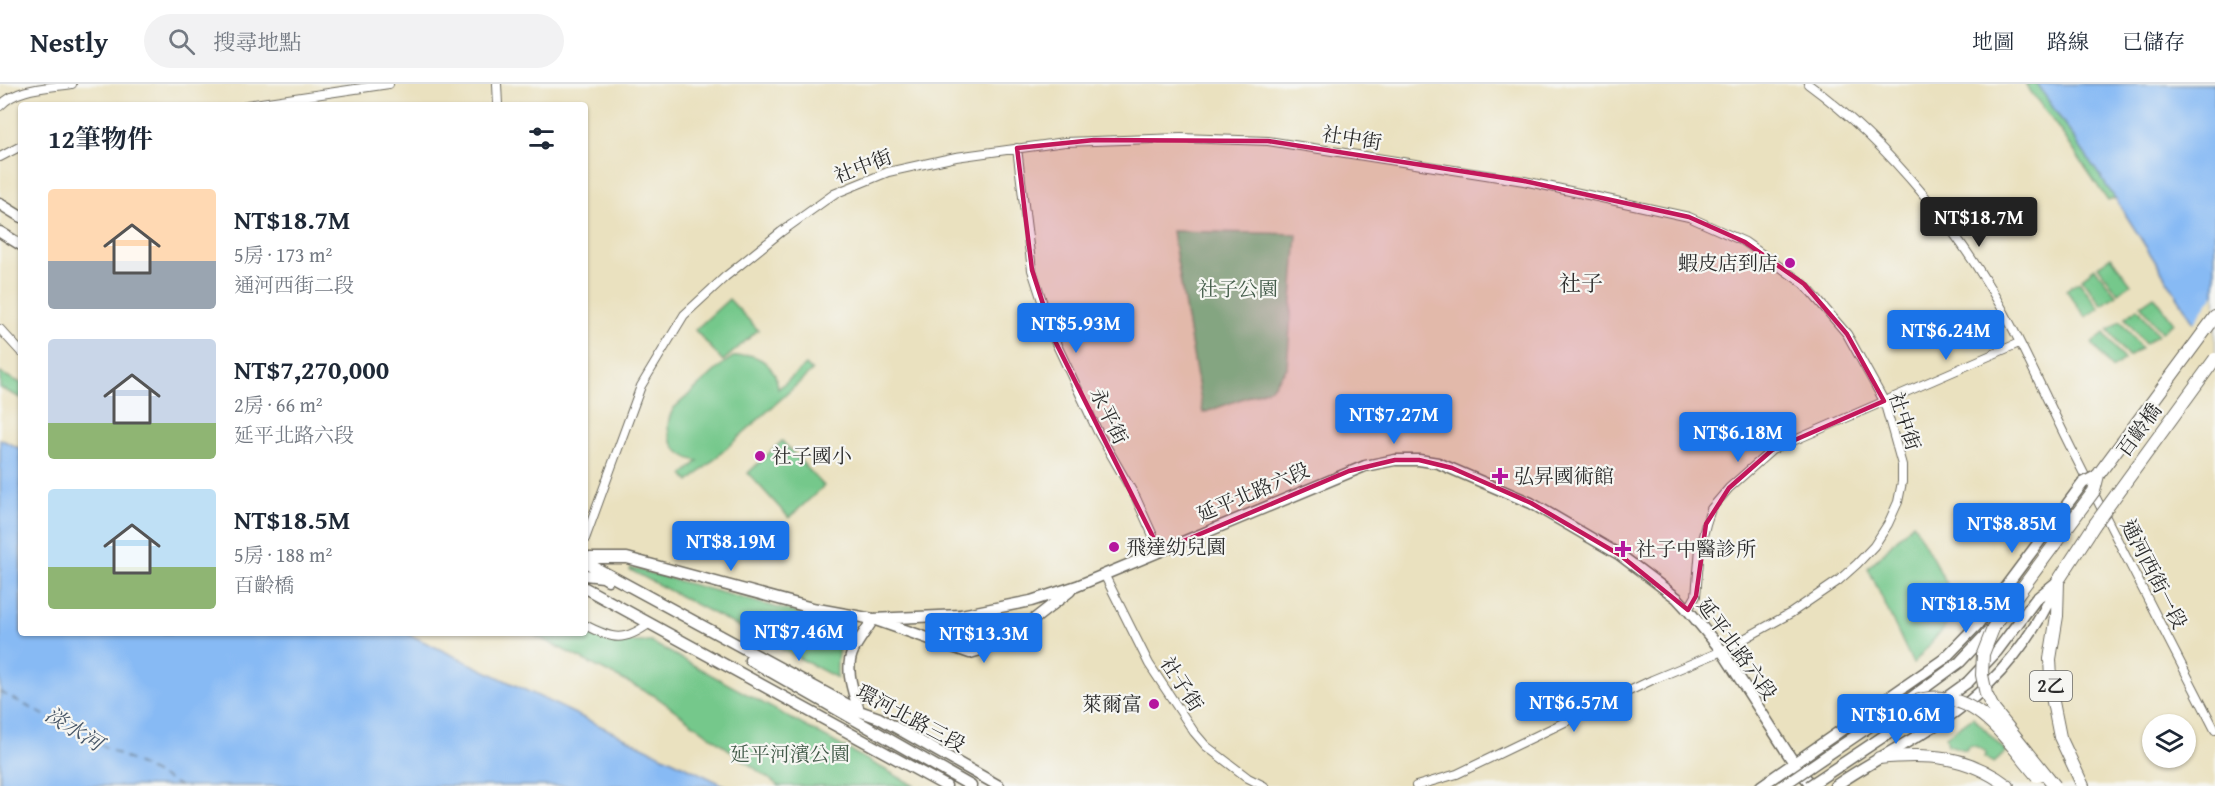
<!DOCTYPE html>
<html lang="zh-TW">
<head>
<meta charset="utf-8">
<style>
  body { margin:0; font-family:"Gentium Book Plus","Noto Serif TC",serif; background:#f2f2f3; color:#1f2937; height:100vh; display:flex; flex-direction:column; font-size:22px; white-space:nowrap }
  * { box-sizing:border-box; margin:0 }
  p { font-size:20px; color:#747a83 }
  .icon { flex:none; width:33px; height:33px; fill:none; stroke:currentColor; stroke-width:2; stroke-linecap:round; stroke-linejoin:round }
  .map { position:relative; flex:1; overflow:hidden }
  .panel { position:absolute; left:18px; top:18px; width:570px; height:534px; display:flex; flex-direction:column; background:#fff; border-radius:6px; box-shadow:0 2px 4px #0004 }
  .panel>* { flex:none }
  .controls { position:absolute; left:2142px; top:630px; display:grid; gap:12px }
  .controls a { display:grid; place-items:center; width:54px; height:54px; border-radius:50%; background:#fff; box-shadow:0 2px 4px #0004; font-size:30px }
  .price { position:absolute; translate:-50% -51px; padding:0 14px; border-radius:6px; background:#1a73e8; color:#fff; font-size:20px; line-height:39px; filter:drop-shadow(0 2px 3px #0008) }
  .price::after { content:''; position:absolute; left:50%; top:36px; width:18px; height:14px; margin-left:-9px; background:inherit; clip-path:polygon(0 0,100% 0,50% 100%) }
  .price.on { background:#222; color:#fff }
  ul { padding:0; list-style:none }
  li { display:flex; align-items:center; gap:18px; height:150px; padding:0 30px }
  li span { display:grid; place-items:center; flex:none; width:168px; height:120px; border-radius:6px; color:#555 }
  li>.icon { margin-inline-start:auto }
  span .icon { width:72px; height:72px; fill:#fffc; stroke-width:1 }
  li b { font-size:26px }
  h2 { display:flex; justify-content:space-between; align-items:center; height:72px; padding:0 30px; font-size:26px }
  header { display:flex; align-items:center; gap:36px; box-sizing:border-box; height:84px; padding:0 30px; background:#fff; border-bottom:2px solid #e0e1e3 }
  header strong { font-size:28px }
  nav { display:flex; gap:33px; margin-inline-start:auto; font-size:21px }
  .search { width:420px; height:54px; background:#f2f2f3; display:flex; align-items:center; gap:15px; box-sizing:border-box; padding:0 21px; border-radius:33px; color:#747a83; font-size:22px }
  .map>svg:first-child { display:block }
</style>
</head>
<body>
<header>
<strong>Nestly</strong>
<div class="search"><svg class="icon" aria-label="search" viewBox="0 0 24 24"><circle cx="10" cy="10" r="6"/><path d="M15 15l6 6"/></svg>搜尋地點</div>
<nav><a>地圖</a><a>路線</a><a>已儲存</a></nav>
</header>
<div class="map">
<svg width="2215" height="702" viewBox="0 0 2215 702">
  <rect width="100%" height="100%" fill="#f6f6f2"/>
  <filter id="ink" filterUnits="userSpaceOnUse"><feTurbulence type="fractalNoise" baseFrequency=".0167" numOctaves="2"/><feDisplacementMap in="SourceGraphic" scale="12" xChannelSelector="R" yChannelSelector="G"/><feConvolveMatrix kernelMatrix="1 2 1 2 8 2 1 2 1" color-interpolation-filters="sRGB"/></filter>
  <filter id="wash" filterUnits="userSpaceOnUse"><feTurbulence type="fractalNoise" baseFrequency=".008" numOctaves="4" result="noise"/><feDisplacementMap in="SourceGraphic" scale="24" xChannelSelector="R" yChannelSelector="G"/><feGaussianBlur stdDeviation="1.35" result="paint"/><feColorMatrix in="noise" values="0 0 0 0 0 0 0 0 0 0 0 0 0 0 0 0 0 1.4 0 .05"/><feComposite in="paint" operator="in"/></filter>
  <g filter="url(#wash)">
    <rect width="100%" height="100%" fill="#eae1bf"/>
    <!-- green -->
    <path fill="#74c88b" stroke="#507a5b" stroke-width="1.5" d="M 2025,0 L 2037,0 L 2115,114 L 2108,117 L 2062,49 Z
      M 1172,147 L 1297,150 L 1287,284 L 1271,304 L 1203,329 Z
      M 2111,173 L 2131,200 L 2118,209 L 2098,182 Z
      M 2095,184 L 2116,211 L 2102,221 L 2082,194 Z
      M 2079,197 L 2099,224 L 2086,233 L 2066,206 Z
      M 2154,212 L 2174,239 L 2161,248 L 2141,221 Z
      M 729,215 L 758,246 L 723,277 L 695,246 Z
      M 2138,224 L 2158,251 L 2145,260 L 2125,234 Z
      M 2121,237 L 2141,264 L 2128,273 L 2108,246 Z
      M 2104,249 L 2124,276 L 2112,285 L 2092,259 Z
      M 749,271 C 767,275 777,288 778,305 L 806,281 L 812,287 L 689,398 L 683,391 L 698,377 C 673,372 660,347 674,324 L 724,279 L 733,273 Z
      M 0,289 L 21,299 L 21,314 L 0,304 Z
      M 782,357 L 824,402 L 789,434 L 748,389 Z
      M 1913,439 L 1959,522 L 1947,540 L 1913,580 L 1868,484 Z
      M 631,484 L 852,544 C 837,560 836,572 837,594 L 630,486 Z
      M 585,540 L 620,558 L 651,558 L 915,702 L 779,702 L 655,612 L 530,549 L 585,549 Z
      M 1973,633 L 2006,668 L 1994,679 L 1984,673 L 1986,668 L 1975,662 L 1969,661 L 1966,666 L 1948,661 L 1946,652 Z"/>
    <!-- water -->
    <path fill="#87baf4" stroke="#597290" stroke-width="1.5" d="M 2037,0 L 2215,0 L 2215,272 L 2115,114 Z
      M 0,355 L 21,365 L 21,549 L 406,549 L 726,702 L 0,702 Z"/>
    <!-- pier -->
    <path fill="#eae1bf" d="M 2215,209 L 2215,275 L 2192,241 Z"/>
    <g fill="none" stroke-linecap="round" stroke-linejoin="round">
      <!-- ferry -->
      <path stroke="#475667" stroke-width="1.5" stroke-dasharray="8 6" stroke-linecap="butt" d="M 0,608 L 180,702"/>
    </g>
  </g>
  <g filter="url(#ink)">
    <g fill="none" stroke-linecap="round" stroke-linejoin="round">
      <!-- street casing -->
      <g stroke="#6e6b5f" stroke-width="10">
        <path id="street" d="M 497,0 L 498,21
          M 1808,0 C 1890,60 1967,155 2013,245 C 2035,288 2055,333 2077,376 C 2122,466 2169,556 2215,646
          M 247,21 L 389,0
          M 0,22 C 17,3 48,4 72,0
          M 1017,64 L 1032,186 L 1055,257 L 1098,348 L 1136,414 L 1160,467
          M 0,73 L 21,62
          M 0,245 L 21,268
          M 585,455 L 641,302 L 684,231 L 725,193 L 781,148 L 834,110 L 888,88 L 956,73 L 1065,58 L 1181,54 L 1268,57 L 1524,97 L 1689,133 L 1745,158 L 1804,200 L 1847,250 L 1884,317 L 1902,381 L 1902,398 L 1898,418 L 1888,440 L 1874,462 L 1857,480 L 1838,497 L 1791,529 L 1722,567 L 1652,596 L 1457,690 L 1416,702
          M 1104,490 L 1149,580 L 1194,648 L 1206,662 L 1248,694 L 1264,702
          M 1688,526 L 1696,512 L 1700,464 L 1706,440 L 1711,425 L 1729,404 L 1772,366 L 2019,259
          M 585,541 C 613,556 624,558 650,539"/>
      </g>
      <!-- secondary casing -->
      <g stroke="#6e6b5f" stroke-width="13">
        <path id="secondary" d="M 0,120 L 21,133
          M 0,148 L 21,161
          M 585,474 L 627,474 L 812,524 L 873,535 L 970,569 L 997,561 L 1014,551 L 1070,507
          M 585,478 L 859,627 L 879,634 L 999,702
          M 585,491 L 603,493 L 608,496
          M 585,504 L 946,702
          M 873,535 L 961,531 L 1031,517 L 1077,502 L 1365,382 L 1395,376 L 1419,376 L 1438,379 L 1531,419 L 1620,471 L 1677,514 L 1688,526 L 1722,567 L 1794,679 L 1812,702
          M 750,576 L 971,702
          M 1968,598 L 1997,567 L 2036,515 L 2057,498
          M 1904,619 L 1960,578 L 1992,544
          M 859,627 C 854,609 844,585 853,567 C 858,556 867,546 873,535
          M 1761,702 L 1944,575
          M 1835,702 C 1874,675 1917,655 1955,628 C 1999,597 2036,549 2057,500"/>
      </g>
      <!-- primary casing -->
      <g stroke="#6e6b5f" stroke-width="14">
        <path id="primary" d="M 2098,391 L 2215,233
          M 1879,674 C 1928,669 1967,671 2008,702
          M 2083,702 L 2060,653 L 2052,613 L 2050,575 L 2057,532 L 2058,497 L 2095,440"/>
      </g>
      <!-- street -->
      <use href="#street" stroke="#fff" stroke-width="8"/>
      <!-- secondary -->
      <use href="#secondary" stroke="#fff" stroke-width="10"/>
      <!-- primary -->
      <use href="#primary" stroke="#fff" stroke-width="12"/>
      <!-- secondary-bridge casing -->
      <g stroke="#6e6b5f" stroke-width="13" stroke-linecap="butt">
        <path id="secondary-bridge" d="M 1944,575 L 1977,541 L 2083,399 L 2098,391
          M 1782,702 L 1901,621
          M 1809,702 L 1884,652 L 1936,621 L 1968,598"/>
      </g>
      <!-- primary-bridge casing -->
      <g stroke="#6e6b5f" stroke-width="14" stroke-linecap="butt">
        <path id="primary-bridge" d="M 2095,440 L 2215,275
          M 1901,621 C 1914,618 1928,612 1942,614 C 1985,618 2011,662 2037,692
          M 2055,702 L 1994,626 L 1986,610 L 1982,591 L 1983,570 L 1994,542 L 2094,407 L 2098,391"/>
      </g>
      <!-- secondary-bridge -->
      <use href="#secondary-bridge" stroke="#fff" stroke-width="10"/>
      <!-- primary-bridge -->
      <use href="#primary-bridge" stroke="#fff" stroke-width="12"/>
    </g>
  </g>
  <!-- marked area -->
  <path fill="#c2185b" fill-opacity="0.2" stroke="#c2185b" stroke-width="4.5" stroke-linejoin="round" d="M 1094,56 L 1268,57 L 1524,97 L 1689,133 L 1745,158 L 1804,200 L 1847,250 L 1884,317 L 1772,366 L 1729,404 L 1706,440 L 1696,512 L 1688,526 L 1620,471 L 1531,419 L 1452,384 L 1419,376 L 1395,376 L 1349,387 L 1160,467 L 1055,257 L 1032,186 L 1017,64 Z"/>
  <!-- markers -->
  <g fill="#b5179e" stroke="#f6f6f2" stroke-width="2">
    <circle cx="1790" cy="179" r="6"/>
    <circle cx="760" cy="372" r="6"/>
    <path d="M1497 383h6v6h6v6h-6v6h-6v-6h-6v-6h6z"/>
    <circle cx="1114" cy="463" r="6"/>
    <path d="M1620 456h6v6h6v6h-6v6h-6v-6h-6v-6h6z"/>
    <circle cx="1154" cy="620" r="6"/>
  </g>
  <g text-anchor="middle" stroke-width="4.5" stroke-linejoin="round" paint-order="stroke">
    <!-- shield labels -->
    <rect fill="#f6f6f2" stroke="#686867" stroke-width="1.5" x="2030" y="587" width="42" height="30" rx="4.5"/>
    <g font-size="18" font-weight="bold" fill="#2b2b2b">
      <text x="2051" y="608">2乙</text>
    </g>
    <!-- street labels -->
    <g font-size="20" fill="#2b2b2b" stroke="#f6f6f2">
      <text transform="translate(1352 54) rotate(9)" y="7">社中街</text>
      <text transform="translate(863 82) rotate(-21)" y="7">社中街</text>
      <text transform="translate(1109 332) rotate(64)" y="7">永平街</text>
      <text transform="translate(1905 337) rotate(72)" y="7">社中街</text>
      <text transform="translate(2139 346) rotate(-54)" y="7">百齡橋</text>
      <text transform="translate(1253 408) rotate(-23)" y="7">延平北路六段</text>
      <text transform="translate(2154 490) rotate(63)" y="7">通河西街一段</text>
      <text transform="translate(1737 565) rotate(54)" y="7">延平北路六段</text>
      <text transform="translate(1182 600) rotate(57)" y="7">社子街</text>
      <text transform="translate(911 634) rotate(28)" y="7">環河北路三段</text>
    </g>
    <!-- poi labels -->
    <g font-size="20" fill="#2b2b2b" stroke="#f6f6f2" text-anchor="start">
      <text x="1778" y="186" text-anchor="end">蝦皮店到店</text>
      <text x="772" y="379">社子國小</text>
      <text x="1514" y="399">弘昇國術館</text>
      <text x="1126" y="470">飛達幼兒園</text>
      <text x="1636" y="472">社子中醫診所</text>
      <text x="1142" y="627" text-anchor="end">萊爾富</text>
    </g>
    <!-- park labels -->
    <g font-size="20" fill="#415a48" stroke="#f6f6f2">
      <text x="1238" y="212">社子公園</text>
      <text x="790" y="677">延平河濱公園</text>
    </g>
    <!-- water labels -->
    <g font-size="21" font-style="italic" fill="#475667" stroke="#f6f6f2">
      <text transform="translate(74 645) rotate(32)" y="7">淡水河</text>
    </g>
    <!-- quarter labels -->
    <g font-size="22" fill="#2b2b2b" stroke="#f6f6f2">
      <text x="1581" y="207">社子</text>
    </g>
  </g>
</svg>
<div class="controls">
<a><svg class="icon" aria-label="layers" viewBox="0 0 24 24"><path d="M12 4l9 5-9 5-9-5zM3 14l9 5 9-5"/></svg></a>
</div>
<b class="price on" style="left:1979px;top:164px">NT$18.7M</b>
<b class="price" style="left:1076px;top:270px">NT$5.93M</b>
<b class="price" style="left:1946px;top:277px">NT$6.24M</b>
<b class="price" style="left:1394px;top:361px">NT$7.27M</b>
<b class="price" style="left:1738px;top:379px">NT$6.18M</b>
<b class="price" style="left:2012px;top:470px">NT$8.85M</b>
<b class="price" style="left:731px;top:488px">NT$8.19M</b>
<b class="price" style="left:1966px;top:550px">NT$18.5M</b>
<b class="price" style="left:799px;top:578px">NT$7.46M</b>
<b class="price" style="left:984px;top:580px">NT$13.3M</b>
<b class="price" style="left:1574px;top:649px">NT$6.57M</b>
<b class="price" style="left:1896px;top:661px">NT$10.6M</b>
<section class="panel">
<h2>12筆物件<svg class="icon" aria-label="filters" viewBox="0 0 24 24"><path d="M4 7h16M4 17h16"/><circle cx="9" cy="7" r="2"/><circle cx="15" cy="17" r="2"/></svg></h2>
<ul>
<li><span style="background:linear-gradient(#ffd9b3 60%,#9aa5b1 0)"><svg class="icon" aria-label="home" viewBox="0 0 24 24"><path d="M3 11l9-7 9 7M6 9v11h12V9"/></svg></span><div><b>NT$18.7M</b><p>5房 · 173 m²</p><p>通河西街二段</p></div></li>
<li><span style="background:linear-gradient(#c9d6e8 70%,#8fb573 0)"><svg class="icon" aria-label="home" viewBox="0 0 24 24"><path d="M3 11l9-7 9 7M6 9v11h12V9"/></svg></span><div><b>NT$7,270,000</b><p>2房 · 66 m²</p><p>延平北路六段</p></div></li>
<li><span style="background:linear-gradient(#bfe0f5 65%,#8fb573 0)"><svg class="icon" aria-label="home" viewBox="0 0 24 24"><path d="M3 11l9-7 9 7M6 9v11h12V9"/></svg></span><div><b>NT$18.5M</b><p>5房 · 188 m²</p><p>百齡橋</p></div></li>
</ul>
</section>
</div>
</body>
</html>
